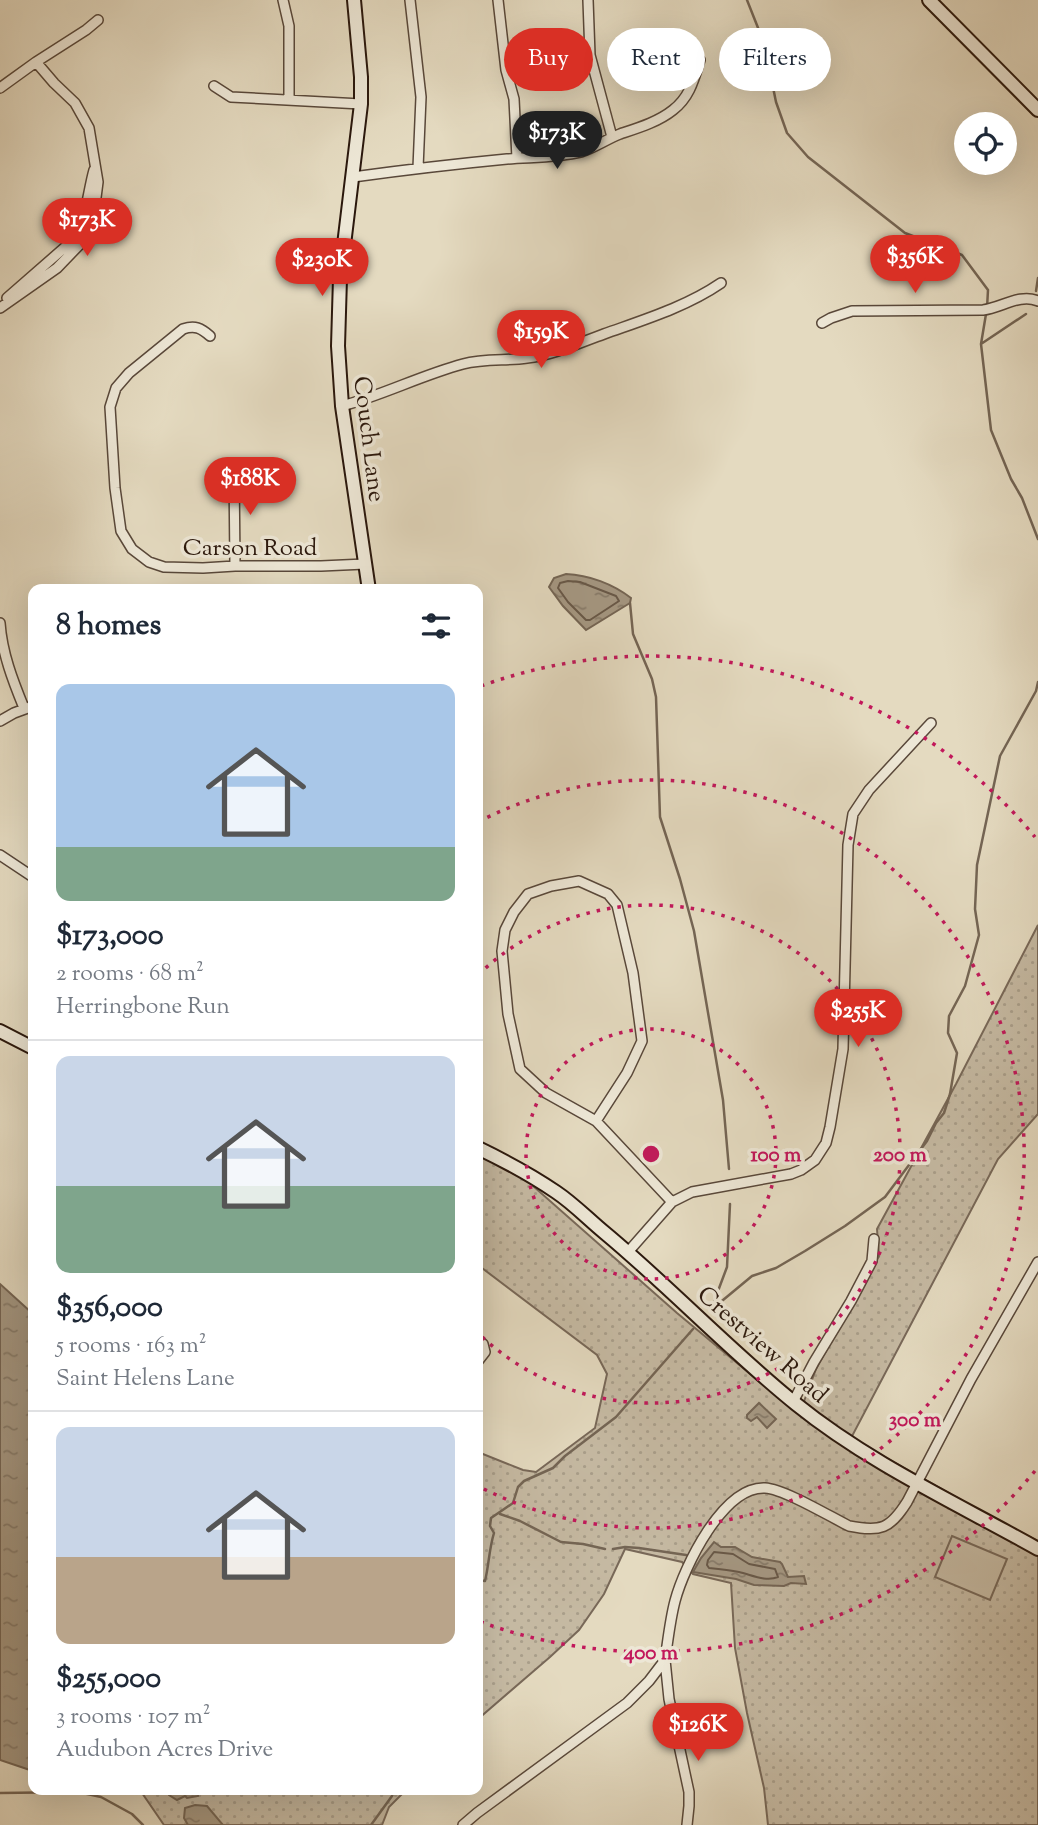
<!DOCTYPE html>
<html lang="en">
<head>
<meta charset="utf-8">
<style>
  body { margin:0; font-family:"Sorts Mill Goudy",serif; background:#f6f6f7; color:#1f2937; height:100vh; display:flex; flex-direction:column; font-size:26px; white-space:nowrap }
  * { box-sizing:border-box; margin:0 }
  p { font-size:23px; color:#747a83 }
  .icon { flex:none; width:38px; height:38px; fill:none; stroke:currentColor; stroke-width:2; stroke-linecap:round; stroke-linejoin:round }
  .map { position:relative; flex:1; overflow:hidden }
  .panel { position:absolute; left:28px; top:584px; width:455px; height:1211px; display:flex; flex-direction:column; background:#fff; border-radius:14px; box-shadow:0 7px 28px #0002 }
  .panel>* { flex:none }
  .banner { position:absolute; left:504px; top:28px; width:429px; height:63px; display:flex; gap:14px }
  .fabs { position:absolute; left:954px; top:112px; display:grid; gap:14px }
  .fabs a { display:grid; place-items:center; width:63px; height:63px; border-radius:50%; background:#fff; box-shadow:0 7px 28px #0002; font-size:35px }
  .price { position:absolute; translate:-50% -60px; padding:0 16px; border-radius:24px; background:#d93025; color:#fff; font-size:23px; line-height:46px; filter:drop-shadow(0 2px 4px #0008) }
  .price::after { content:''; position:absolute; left:50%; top:42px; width:21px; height:16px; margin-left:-10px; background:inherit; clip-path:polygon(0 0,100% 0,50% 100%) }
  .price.selected { background:#222; color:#fff }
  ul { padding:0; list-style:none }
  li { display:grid; align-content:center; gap:14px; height:371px; padding:0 28px }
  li+li { border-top:2px solid #e0e1e3 }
  li span { display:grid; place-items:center; height:217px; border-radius:14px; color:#555 }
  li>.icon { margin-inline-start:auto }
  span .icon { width:126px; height:126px; fill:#fffc; stroke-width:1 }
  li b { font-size:30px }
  h2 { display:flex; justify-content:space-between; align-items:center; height:84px; padding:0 28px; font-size:30px }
  .pill { padding:0 24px; border-radius:32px; background:#fff; box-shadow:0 7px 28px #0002; font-size:24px; line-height:63px }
  .pill.selected { background:#d93025; color:#fff }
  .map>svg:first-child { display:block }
</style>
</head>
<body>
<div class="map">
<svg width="1038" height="1825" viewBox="0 0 1038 1825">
  <defs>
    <pattern id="grass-dots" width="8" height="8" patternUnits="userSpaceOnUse" patternTransform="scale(1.75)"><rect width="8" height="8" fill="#c5b9a2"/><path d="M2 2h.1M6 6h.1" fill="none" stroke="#a99e8a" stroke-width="1.8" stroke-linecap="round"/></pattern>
    <pattern id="water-ripples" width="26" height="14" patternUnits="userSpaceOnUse" patternTransform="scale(1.75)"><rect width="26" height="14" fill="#a59883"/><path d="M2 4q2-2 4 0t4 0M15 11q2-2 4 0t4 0" fill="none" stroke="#877b6a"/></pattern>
  </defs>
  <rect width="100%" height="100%" fill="#e4dac0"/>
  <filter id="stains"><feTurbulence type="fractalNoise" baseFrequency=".00286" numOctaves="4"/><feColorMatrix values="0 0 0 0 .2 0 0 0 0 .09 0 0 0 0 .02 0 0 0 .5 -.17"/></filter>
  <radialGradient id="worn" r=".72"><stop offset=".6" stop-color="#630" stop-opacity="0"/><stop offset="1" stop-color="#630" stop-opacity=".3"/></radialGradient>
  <!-- grass -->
  <path fill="url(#grass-dots)" stroke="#786858" stroke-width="2" d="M 1038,925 L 1038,1114 L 998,1159 L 851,1438 L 997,1520 L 1038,1541 L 1038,1825 L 768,1825 L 764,1788 L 747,1713 L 735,1648 L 731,1583 L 693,1574 L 682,1562 L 625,1549 L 604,1594 L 579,1630 L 550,1657 L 478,1719 L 478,1452 L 523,1470 L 536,1472 L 595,1428 L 607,1374 L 597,1355 L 478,1265 L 478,1155 L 524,1178 L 677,1313 L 796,1412 L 803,1404 L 816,1369 L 879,1256 L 877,1229 L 956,1084 Z
    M 140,1790 L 406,1790 L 389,1807 L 382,1825 L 164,1825 Z"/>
  <!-- pitch -->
  <path fill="#c5b9a2" stroke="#786858" stroke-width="2" d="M 952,1536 L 1007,1559 L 990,1600 L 935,1577 Z"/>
  <!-- water -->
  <path fill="url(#water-ripples)" stroke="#746554" stroke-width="2" d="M 566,574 C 589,575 613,584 631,598 L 630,603 L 586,630 L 563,606 L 549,587 L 554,578 Z
    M 0,1284 L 33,1314 L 33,1771 L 0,1760 Z
    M 759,1403 L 776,1419 L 767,1428 L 757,1417 L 751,1421 L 747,1418 L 747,1415 Z
    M 714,1542 L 721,1547 L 735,1547 L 752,1557 L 780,1562 L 782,1564 L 788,1577 L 804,1576 L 806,1584 L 791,1583 L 784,1586 L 754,1585 L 736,1579 L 693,1572 L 701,1558 Z
    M 166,1790 L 198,1790 L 198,1796 L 187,1798 L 185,1796 L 177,1800 L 169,1795 Z
    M 195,1805 L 207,1806 L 223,1825 L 188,1825 L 184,1818 L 185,1808 Z"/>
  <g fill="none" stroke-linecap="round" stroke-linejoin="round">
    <!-- shore -->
    <path stroke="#685848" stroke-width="2" d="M 568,581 L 580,582 L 616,596 L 619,601 L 590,620 L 586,620 L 568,602 L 558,588 L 560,583 Z
      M 714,1552 L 733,1554 L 749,1564 L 775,1569 L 778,1577 C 766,1582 752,1575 739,1572 C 729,1570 719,1569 709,1568 L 707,1565 L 708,1560 Z"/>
    <!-- stream -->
    <path stroke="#746554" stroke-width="2.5" d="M 747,0 L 764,43 L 776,102 L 787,133 L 808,157 L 905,233 L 962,255 L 988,290 L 987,308
      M 1036,291 L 1038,278
      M 986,314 L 981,344 L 991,430 L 1011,479 L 1022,498 L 1038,539
      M 981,344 L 1026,314
      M 630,603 L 633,634 L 652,679 L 656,697 L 660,817 L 680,879 L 694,931 L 723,1100 L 729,1169
      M 712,1307 L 727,1267 L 730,1204
      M 711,1310 L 752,1276 L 776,1268 L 805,1251 L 845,1226 L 885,1197 L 927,1141 L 936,1123 L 944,1113 L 950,1094 L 957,1053 L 948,1033 L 949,1016 L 965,986 L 979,935 L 975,909 L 977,865 L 1000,756 L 1036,691 L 1038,682
      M 500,1514 L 520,1521 L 561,1542 L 583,1544 L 605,1549
      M 613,1549 L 625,1547 L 639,1548 L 686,1555
      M 478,1580 L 485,1581 C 489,1565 489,1549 494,1533 L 490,1526 L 491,1518 L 513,1503 L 518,1487 L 524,1481 L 553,1468 L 565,1456 L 616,1417 L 693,1329
      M 0,1793 L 78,1792 L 101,1797 L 132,1814 L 143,1825
      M 371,1825 L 392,1796 L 394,1790"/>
    <!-- street casing -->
    <g stroke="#59483a" stroke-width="12">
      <path id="street" d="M 283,0 L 289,26 L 289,100
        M 410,0 L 421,97 L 418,168
        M 498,0 L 506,70 L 514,99 L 517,158
        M 588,0 L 590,55 L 612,137
        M 214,86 L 231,97 L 361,104
        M 0,88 L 36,62 L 86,30 L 98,20
        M 353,177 C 404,170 455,164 507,159 C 532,157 557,158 581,152 C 594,148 607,139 620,134 C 638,128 658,122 673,110 C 690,97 694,79 700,60
        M 7,298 L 71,242 C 87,221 87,195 94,170
        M 0,308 L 57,268 L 86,238 L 94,213 L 98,182 L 89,128 L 75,103 L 54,83 L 36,62
        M 822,323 L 831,318 L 852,311 L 983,310 C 1001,308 1020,293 1038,301
        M 210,336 C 201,328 195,325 183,329 L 129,373 L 116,388 L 110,407 L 115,488 L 121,531 L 132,549 L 149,562 L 164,567 L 203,568 L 235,566 L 321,566 L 365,564
        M 342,406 C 383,395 422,375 463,364 C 484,358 506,361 527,358 C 553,355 579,343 604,334 C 643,320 686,307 721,283
        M 234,469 L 235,566
        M 0,623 C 2,653 13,681 24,708
        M 0,721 L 14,713 L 33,706
        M 0,855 L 33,877
        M 596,1121 L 627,1073 L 642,1041 L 633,973 L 617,905 L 608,894 L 579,881 L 551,886 L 528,894 L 514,912 L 505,930 L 502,951 L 508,1014 L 520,1069 L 546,1093 L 596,1121 L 672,1202
        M 628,1252 L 672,1202 L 692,1192 L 791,1174 L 801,1170 L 815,1160 L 826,1143 L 830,1127 L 843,1049 L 848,845 L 853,814 L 869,790 L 931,723
        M 478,1340 L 483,1344 L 485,1352 L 478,1361
        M 793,1402 L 814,1362 L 851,1301 L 872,1261 L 874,1239
        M 665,1660 C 668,1640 670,1620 675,1601 C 684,1567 723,1486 765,1488 C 784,1489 829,1516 849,1526 C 881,1532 890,1529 907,1502 L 971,1379 L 1038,1262
        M 463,1825 L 477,1813 L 627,1703 L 649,1681 L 665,1660 L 669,1699 L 689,1792 L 689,1806 L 687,1825"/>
    </g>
    <!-- secondary casing -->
    <g stroke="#2b180d" stroke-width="16">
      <path id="secondary" d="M 354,0 L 361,77 L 361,104 L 340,278 L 338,346 L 342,406 L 369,590
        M 929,0 L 1038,110
        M 0,1031 L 33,1048
        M 478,1148 C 505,1161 531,1175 556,1192 C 574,1204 589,1220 605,1233 C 671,1288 729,1350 796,1404 C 869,1463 956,1503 1038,1549"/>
    </g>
    <!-- street -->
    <use href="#street" stroke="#ede7d6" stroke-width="9"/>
    <!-- secondary -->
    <use href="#secondary" stroke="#ede7d6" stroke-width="12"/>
  </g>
  <!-- distance rings -->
  <g fill="none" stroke="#c2185b" stroke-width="3.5" stroke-dasharray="3.5 7">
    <circle cx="651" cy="1154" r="125"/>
    <path d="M478 975A249 249 0 1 1 478 1333"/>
    <path d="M478 822A374 374 0 1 1 478 1486"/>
    <path d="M1035 1471A498 498 0 0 1 481 1622M481 686A498 498 0 0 1 1035 837"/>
  </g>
  <g text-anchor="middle" stroke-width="7" stroke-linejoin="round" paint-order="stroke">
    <!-- street labels -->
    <g font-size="24" fill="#2b180d" stroke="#ede7d6">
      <text transform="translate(370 439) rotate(83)" y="8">Couch Lane</text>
      <text x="250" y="555">Carson Road</text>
      <text transform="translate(763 1344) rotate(41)" y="8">Crestview Road</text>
    </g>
  </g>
  <circle cx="651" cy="1154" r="10" fill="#c2185b" stroke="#ede7d6" stroke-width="3.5"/>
  <g font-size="21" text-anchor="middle" font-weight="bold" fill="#c2185b" stroke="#ede7d6" stroke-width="7" stroke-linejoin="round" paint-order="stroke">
    <text x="776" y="1161">100 m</text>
    <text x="900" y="1161">200 m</text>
    <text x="915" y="1426">300 m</text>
    <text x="651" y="1659">400 m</text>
  </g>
  <rect width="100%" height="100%" filter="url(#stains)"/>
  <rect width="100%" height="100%" fill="url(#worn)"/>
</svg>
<div class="fabs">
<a><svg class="icon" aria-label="locate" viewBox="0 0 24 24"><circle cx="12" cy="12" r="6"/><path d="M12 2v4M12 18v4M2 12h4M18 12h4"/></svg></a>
</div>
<b class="price selected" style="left:557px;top:171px">$173K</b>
<b class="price" style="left:87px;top:258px">$173K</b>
<b class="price" style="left:915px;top:295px">$356K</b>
<b class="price" style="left:322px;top:298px">$230K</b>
<b class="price" style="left:541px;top:370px">$159K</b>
<b class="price" style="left:250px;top:517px">$188K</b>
<b class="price" style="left:858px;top:1049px">$255K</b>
<b class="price" style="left:698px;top:1763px">$126K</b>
<div class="banner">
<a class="pill selected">Buy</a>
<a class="pill">Rent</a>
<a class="pill">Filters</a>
</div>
<section class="panel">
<h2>8 homes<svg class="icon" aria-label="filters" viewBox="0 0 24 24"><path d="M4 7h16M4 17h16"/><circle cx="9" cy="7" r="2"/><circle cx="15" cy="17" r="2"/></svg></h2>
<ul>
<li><span style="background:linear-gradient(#a9c7e8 75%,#7fa58c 0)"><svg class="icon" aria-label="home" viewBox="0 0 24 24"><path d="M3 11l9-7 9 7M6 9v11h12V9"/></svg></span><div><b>$173,000</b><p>2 rooms · 68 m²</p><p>Herringbone Run</p></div></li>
<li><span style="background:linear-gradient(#c9d6e8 60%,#7fa58c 0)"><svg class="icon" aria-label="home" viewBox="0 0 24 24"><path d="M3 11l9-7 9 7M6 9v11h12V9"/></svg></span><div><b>$356,000</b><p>5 rooms · 163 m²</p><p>Saint Helens Lane</p></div></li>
<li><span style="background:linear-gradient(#c9d6e8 60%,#b9a48a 0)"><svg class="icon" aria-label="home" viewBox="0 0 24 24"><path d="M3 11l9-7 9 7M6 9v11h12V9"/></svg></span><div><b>$255,000</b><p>3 rooms · 107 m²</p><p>Audubon Acres Drive</p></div></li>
</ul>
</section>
</div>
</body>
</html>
